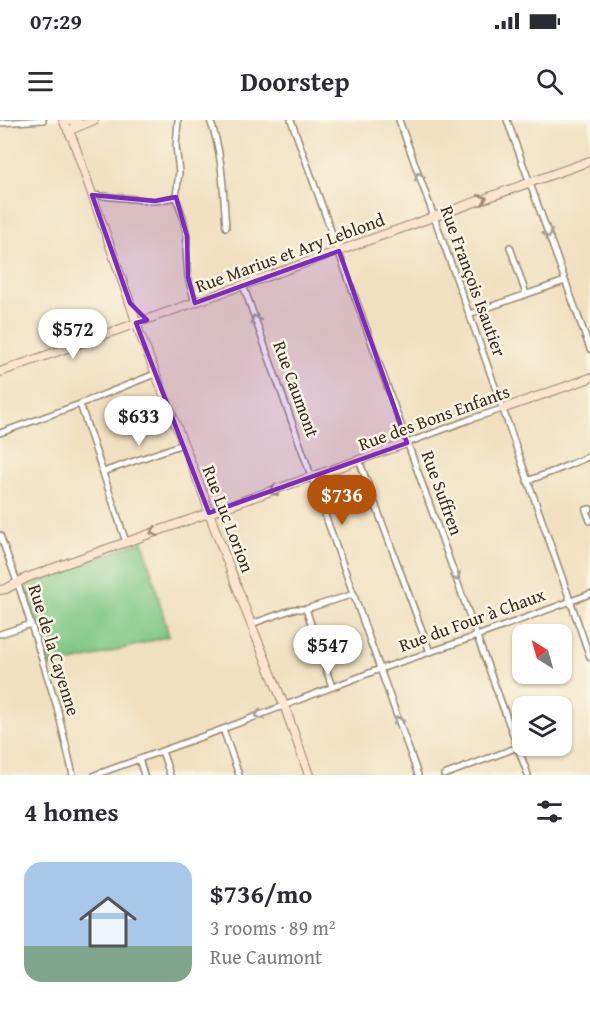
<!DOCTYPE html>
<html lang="en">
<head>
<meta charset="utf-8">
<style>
  body { margin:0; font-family:"Gentium Book Plus",serif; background:#f2f2f3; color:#2b2b33; height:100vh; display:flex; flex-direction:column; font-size:22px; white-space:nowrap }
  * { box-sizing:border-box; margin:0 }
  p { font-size:20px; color:#7c7c81 }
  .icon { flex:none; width:33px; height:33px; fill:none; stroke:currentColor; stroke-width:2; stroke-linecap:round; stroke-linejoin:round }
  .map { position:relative; height:655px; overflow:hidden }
  .details { display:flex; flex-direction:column; background:#fff; flex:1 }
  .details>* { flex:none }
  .needle { width:39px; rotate:323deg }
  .buttons { position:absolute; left:512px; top:504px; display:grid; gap:12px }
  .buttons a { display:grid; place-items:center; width:60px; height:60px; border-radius:12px; background:#fff; box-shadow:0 2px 4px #0004; font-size:30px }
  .price { position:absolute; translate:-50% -51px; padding:0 14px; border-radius:21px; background:#fff; color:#222; font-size:20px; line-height:39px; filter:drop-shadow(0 2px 3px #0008) }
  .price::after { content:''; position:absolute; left:50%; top:36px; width:18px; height:14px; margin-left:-9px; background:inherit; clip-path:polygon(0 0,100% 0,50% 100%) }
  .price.active { background:#b45309; color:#fff }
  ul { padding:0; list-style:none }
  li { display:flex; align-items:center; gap:18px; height:150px; padding:0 24px }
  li+li { border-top:2px solid #e1e1e2 }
  li span { display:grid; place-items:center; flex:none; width:168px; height:120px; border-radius:18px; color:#555 }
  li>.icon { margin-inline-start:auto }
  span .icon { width:72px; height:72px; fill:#fffc; stroke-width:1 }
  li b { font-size:26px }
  h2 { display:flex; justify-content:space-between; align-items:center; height:72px; padding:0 24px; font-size:26px }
  .status { display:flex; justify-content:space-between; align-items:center; height:42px; padding:0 30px; background:#fff; direction:ltr }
  .status svg { height:16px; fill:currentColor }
  header { display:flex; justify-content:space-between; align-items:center; height:78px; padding:0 24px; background:#fff; font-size:27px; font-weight:800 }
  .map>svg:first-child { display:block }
</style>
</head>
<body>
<div class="status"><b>07:29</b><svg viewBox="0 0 49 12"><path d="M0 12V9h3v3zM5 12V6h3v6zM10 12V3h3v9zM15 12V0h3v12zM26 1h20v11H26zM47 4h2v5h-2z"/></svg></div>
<header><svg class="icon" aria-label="menu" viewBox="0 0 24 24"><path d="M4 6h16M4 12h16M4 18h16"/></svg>Doorstep<svg class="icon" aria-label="search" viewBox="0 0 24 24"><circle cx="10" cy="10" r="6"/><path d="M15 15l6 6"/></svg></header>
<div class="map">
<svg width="590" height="655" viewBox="0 0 590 655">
  <rect width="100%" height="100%" fill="#fcf5e5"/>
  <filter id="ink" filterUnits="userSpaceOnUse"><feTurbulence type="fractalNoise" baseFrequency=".0167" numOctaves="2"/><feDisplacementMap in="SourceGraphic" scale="12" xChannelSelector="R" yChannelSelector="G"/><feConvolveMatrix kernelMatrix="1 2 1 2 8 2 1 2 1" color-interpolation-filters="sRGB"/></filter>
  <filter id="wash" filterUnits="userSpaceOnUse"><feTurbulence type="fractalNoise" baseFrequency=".008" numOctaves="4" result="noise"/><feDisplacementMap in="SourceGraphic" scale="24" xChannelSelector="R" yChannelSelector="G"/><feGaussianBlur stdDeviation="1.35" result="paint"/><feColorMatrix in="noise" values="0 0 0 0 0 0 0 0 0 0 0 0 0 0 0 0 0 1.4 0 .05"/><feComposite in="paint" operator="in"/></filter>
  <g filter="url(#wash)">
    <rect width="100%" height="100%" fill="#f0e0c0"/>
    <!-- green -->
    <path fill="#7dc785" stroke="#5c7852" stroke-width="1.5" d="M 143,421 L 169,516 L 93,537 L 50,547 L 24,471 L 30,462 Z"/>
  </g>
  <g filter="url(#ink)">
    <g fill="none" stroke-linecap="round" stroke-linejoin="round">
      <!-- street casing -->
      <g stroke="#96856f" stroke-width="8">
        <path id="street" d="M 178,0 L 176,26 L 179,52 L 176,77 L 183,97 L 187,116 L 186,131 L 188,157 L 195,183
          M 210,0 C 223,34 223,71 226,107
          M 291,0 C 353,171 415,343 476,514 C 493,561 511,608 528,655
          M 399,0 L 481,227 L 590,537
          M 507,0 L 590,229
          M 0,3 L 43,0
          M 92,75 L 155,81 L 176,77
          M 510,127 L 526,174
          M 243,165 L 418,655
          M 469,194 L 565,161
          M 80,284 L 126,422
          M 0,313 L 80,284 L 155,254
          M 407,323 L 471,299 L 502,289
          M 359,340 L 430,532
          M 103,352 L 183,324
          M 527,361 L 557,350 L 590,336
          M 590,389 L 586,390 L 590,401
          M 0,415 L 21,473 L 57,587 L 73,655
          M 306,489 L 332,567
          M 251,504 L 294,489 L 306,489 L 354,474
          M 0,514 L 31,504
          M 223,609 L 239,655
          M 162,631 L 170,655
          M 139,639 L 144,655
          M 95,655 L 223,609 L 380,549 L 477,516 L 590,474
          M 444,655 L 518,627"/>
      </g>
      <!-- secondary casing -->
      <g stroke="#96856f" stroke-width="10">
        <path id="secondary" d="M 63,0 L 73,20 L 130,183 L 140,214 L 204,376 L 213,404 L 251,504 L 284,585 L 309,655
          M 71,0 L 82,5
          M 68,11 L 94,0
          M 0,252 L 590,41
          M 502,289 L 590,258
          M 0,470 L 6,469 L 26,458 L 73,441 L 407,323"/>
      </g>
      <!-- street -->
      <use href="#street" stroke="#fff" stroke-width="5"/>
      <!-- secondary -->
      <use href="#secondary" stroke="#fce5cf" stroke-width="8"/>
    </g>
    <!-- one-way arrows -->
    <defs><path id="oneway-chevron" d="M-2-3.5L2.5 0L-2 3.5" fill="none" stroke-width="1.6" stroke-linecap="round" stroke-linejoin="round" transform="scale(1.5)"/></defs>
    <g stroke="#a79f9a">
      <use href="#oneway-chevron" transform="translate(419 56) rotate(-110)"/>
      <use href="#oneway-chevron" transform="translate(548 114) rotate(70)"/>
      <use href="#oneway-chevron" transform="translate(255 199) rotate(-110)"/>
      <use href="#oneway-chevron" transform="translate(456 457) rotate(71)"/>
      <use href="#oneway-chevron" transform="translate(259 595) rotate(158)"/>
      <use href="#oneway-chevron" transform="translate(398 600) rotate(-109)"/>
    </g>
    <g stroke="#9c8876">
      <use href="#oneway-chevron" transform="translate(483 79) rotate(-20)"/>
      <use href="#oneway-chevron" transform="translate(273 371) rotate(160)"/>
      <use href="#oneway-chevron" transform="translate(154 412) rotate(161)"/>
    </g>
  </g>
  <!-- marked area -->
  <path fill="#7b2cbf" fill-opacity="0.2" stroke="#7b2cbf" stroke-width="4.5" stroke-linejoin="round" d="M 92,75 L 155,81 L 176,77 L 187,116 L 188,157 L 195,183 L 339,131 L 407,323 L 209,393 L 136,203 L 147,200 L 130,183 Z"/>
  <g text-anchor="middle" stroke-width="5" stroke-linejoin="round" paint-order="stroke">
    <!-- street labels -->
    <g font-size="18" fill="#3b2a1e" stroke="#fcf5e5">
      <text transform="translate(290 133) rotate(-20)" y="6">Rue Marius et Ary Leblond</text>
      <text transform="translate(473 161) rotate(70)" y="6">Rue François Isautier</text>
      <text transform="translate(296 269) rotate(70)" y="6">Rue Caumont</text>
      <text transform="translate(434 298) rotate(-20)" y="6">Rue des Bons Enfants</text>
      <text transform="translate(442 373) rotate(70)" y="6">Rue Suffren</text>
      <text transform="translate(228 399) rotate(69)" y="6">Rue Luc Lorion</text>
      <text transform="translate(472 500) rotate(-20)" y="6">Rue du Four à Chaux</text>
      <text transform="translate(54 530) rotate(73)" y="6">Rue de la Cayenne</text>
    </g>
  </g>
</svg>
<div class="buttons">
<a><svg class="needle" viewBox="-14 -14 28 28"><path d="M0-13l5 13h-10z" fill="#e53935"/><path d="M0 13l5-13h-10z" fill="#7c7c81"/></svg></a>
<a><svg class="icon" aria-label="layers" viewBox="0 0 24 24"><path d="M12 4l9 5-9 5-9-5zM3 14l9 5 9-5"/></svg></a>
</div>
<b class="price" style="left:73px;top:240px">$572</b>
<b class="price" style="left:139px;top:327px">$633</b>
<b class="price active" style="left:342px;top:406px">$736</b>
<b class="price" style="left:328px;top:556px">$547</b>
</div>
<section class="details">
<h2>4 homes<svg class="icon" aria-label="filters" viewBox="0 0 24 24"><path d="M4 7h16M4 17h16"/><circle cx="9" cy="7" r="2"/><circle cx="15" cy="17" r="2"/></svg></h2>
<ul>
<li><span style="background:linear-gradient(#a9c7e8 70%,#7fa58c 0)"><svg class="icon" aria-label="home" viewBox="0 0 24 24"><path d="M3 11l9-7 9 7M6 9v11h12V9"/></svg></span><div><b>$736/mo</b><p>3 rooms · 89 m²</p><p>Rue Caumont</p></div></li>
</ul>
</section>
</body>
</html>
